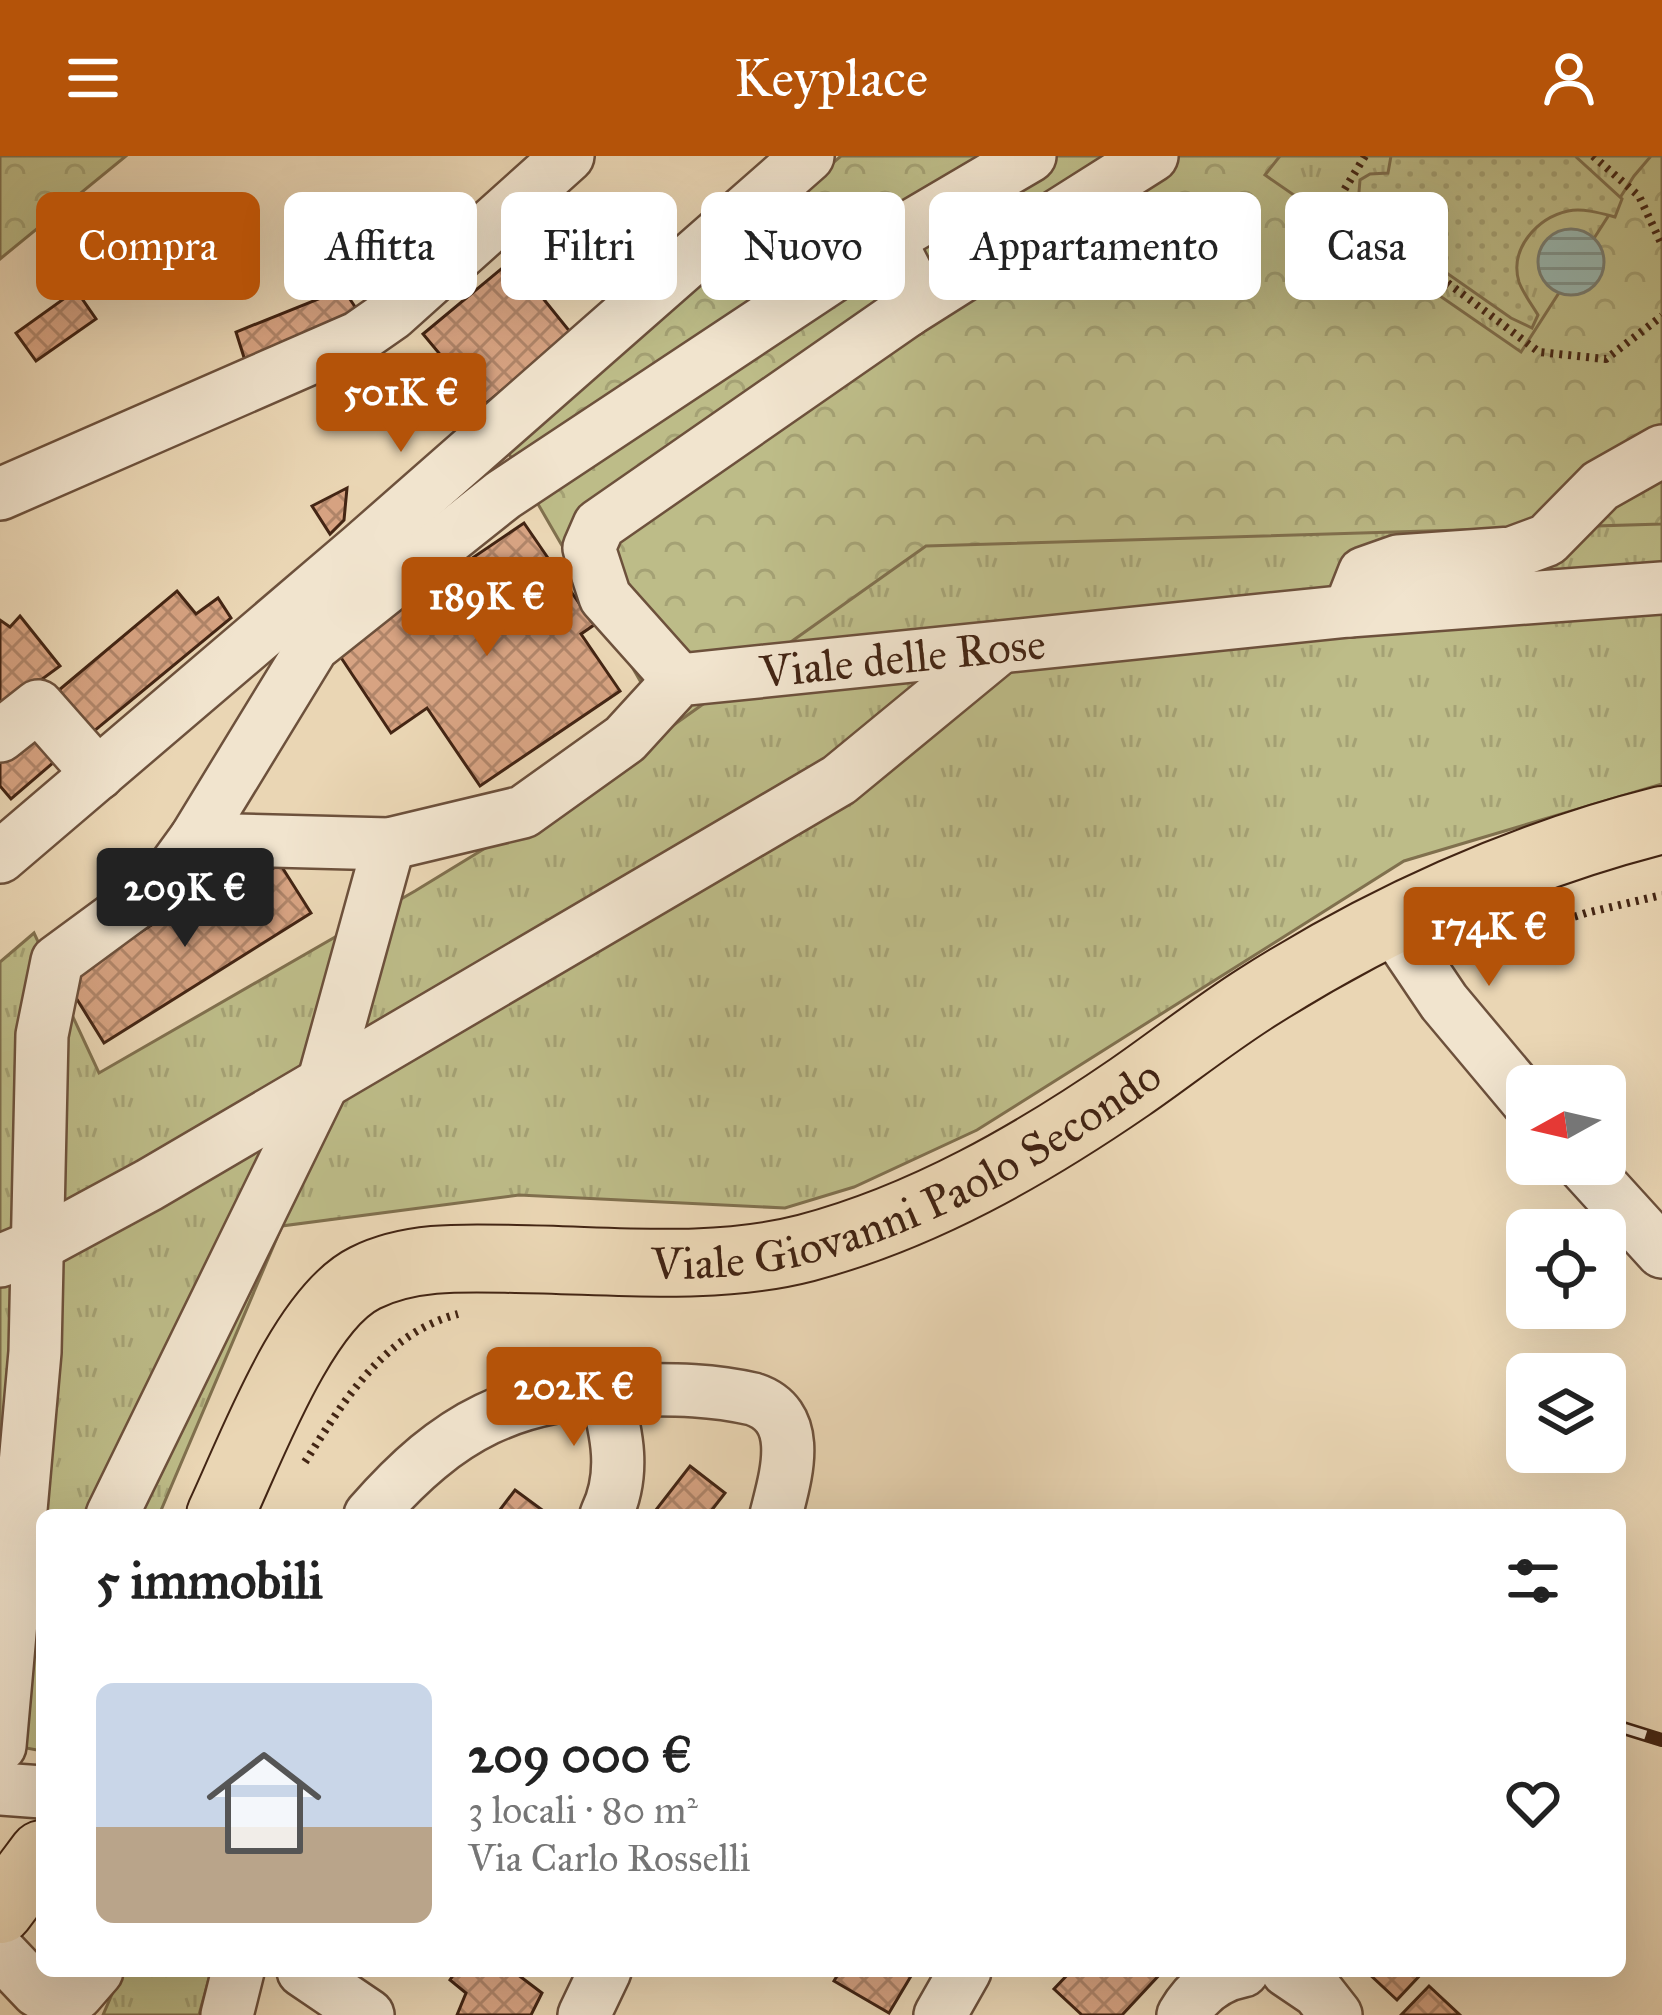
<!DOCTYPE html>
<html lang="it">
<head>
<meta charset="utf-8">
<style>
  body { margin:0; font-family:"IM FELL Great Primer",serif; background:#f2f2f2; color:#222; height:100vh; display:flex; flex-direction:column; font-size:45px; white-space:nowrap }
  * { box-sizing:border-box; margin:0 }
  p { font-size:39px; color:#767676 }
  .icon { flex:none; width:66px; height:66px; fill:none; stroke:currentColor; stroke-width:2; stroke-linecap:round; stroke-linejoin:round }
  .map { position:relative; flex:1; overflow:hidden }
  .side { position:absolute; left:36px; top:1353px; width:1590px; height:468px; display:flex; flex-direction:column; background:#fff; border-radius:18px; box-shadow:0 12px 48px #0002 }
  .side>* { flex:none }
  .banner { position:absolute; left:36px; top:36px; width:1590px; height:108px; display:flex; gap:24px }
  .needle { width:78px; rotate:262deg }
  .tools { position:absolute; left:1506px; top:909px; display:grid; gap:24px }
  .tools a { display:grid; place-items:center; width:120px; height:120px; border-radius:18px; background:#fff; box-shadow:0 12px 48px #0002; font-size:60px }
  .price { position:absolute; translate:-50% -102px; padding:0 27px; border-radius:12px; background:#b45309; color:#fff; font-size:39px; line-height:78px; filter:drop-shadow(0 3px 6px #0008) }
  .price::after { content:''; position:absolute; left:50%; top:72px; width:36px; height:27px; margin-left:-18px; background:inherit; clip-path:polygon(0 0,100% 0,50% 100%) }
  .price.on { background:#222; color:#fff }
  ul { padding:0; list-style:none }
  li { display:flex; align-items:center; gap:36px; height:300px; padding:0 60px }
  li+li { border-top:3px solid #e0e0e0 }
  li span { display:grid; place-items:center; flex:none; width:336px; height:240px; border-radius:18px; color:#555 }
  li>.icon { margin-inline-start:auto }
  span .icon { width:144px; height:144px; fill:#fffc; stroke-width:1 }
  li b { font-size:51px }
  h2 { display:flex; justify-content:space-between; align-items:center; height:144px; padding:0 60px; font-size:51px }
  .chip { padding:0 42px; border-radius:18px; background:#fff; box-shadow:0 12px 48px #0002; font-size:42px; line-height:108px }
  .chip.on { background:#b45309; color:#fff }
  header { display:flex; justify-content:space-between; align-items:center; height:156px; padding:0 60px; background:#b45309; color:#fff; font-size:54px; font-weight:600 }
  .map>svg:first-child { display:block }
</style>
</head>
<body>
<header><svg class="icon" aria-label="menu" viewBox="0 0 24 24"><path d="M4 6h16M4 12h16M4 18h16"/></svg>Keyplace<svg class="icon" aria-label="person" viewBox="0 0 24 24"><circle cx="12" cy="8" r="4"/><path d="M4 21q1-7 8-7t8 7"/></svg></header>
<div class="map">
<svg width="1662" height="1859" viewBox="0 0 1662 1859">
  <defs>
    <pattern id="grass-tufts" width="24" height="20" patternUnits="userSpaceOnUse" patternTransform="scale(3)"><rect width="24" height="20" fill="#bdbc88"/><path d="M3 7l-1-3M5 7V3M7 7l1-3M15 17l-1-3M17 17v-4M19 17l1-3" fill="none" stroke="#a4a174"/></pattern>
    <pattern id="forest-crowns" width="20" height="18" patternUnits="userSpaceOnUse" patternTransform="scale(3)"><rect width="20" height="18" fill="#bdbc88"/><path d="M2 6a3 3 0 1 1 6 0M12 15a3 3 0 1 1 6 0" fill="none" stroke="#a4a174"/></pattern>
    <pattern id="garden-dots" width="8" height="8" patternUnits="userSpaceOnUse" patternTransform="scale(3)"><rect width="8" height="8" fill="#bdbc88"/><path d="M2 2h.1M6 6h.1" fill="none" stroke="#a4a174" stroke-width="1.8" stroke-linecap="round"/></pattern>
    <pattern id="water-rules" width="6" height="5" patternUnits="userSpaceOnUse" patternTransform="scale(3)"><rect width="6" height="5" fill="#98b8b2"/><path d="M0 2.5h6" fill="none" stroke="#7e9590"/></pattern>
    <pattern id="building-cross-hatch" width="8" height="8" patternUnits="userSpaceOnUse" patternTransform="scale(3)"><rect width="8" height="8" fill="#d7a382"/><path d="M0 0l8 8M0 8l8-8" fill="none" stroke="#b08569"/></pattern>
  </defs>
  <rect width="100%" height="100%" fill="#ead6b4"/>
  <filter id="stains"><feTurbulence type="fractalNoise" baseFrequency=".00167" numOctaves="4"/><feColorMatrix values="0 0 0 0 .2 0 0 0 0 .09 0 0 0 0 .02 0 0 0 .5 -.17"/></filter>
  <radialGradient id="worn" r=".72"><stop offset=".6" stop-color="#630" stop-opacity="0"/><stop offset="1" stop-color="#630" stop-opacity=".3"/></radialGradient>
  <!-- grass -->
  <path fill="url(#grass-tufts)" stroke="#80704e" stroke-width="3" d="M 841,0 L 1662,0 L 1662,628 L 1404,705 L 977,974 L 854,1031 L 785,1052 L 519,1039 L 282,1070 L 159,1359 L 42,1359 L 42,1595 L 0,1587 L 0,806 L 34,777 L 99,917 L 415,735 L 625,607 Z
    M 122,1815 L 211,1815 L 199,1859 L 103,1859 Z"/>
  <!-- forest -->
  <path fill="url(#forest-crowns)" stroke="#80704e" stroke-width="3" d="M 0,0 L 126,0 L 0,103 Z
    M 841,0 L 1280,0 L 1265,19 L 1521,196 L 1634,20 L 1651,0 L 1662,0 L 1662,368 L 926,390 L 668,573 L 501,284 Z"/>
  <!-- garden -->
  <path fill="url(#garden-dots)" stroke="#80704e" stroke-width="3" d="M 1391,0 L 1575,0 L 1622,43 L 1615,61 C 1600,57 1583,52 1568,55 C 1537,62 1509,93 1519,126 C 1523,137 1532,149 1538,159 L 1532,172 L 1511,162 L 1368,62 L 1358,48 L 1360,24 L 1370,18 L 1388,17 Z"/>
  <!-- water -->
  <path fill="url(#water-rules)" stroke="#767d73" stroke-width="3" d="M1538 106a33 33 0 1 1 66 0a33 33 0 1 1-66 0Z"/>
  <!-- building -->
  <path fill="url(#building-cross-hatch)" stroke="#432514" stroke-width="3" d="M 389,40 L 410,73 L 367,101 L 345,68 Z
    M 512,104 L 571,177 L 483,250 L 423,178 Z
    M 343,133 L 362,161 L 247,211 L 236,176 Z
    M 76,134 L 96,163 L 36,205 L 16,177 Z
    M 347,332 L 344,364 L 330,378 L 312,350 Z
    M 524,367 L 594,469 L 581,478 L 620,535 L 480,630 L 427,552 L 391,577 L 336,494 L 408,445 L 420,459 L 473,424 L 462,409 Z
    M 177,435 L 196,458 L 218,442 L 231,462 L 93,576 L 59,534 Z
    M 20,460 L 60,510 L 0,554 L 0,464 L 10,471 Z
    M 36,569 L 61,600 L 11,643 L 0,630 L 0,598 Z
    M 280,708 L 311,757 L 104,887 L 65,824 L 230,719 L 239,734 Z
    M 690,1310 L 725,1337 L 711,1355 L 716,1359 L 652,1359 Z
    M 515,1334 L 549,1359 L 496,1359 Z
    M 456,1815 L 513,1815 L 542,1837 L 531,1859 L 457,1859 L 466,1837 L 450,1824 Z
    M 840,1815 L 914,1815 L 889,1857 L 834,1825 Z
    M 1071,1815 L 1163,1815 L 1122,1859 L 1082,1859 L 1054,1833 Z
    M 1366,1815 L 1424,1815 L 1397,1844 Z
    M 1429,1830 L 1460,1859 L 1401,1859 Z"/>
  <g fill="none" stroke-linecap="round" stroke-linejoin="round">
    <!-- minor casing -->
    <g stroke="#6d513c" stroke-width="56">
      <g id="minor">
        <path d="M 907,155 L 1152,0"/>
        <path d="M 0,338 L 359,181 L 392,158 L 568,0"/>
        <path d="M 1349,455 L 1364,417 L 1398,405 L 1512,397 L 1547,384 L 1600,330 L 1662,295"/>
        <path d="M 679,524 L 605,441 L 589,392 L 599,369 L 907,155 L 912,128 L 889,83"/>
        <path d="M 0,580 L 38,550 L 98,618"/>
        <path id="s1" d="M 195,683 L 389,688 L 523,656 L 625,583 L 679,524 L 1349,455 L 1662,432"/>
        <path d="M 0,701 L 362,392 L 808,0"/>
        <path d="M 1390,766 L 1444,846 L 1527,945"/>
        <path d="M 1582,1008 L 1662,1096"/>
        <path d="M 0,1105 L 38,1089 L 149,1029 L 839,624 L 998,493"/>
        <path d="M 605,1234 C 617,1277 626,1318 606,1359"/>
        <path d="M 112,1359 L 323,927 L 389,688"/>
        <path d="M 370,1359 C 450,1268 513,1236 634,1234 C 675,1233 713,1234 753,1243 C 805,1260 786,1319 776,1359"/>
        <path d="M 0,1590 L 35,1196 L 42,879 L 57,805 L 163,727 L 195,683 L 313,490 L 503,339 L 889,83 L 1030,0"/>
        <path d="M 0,1633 L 42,1636"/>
        <path d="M 0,1796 L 37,1835 L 57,1846 L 77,1838 L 97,1815"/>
        <path d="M 303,1815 L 368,1859"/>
        <path d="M 1287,1815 L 1318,1836 L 1336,1859"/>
        <path d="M 227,1859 L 238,1815"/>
        <path d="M 584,1859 L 605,1815"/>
        <path d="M 940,1859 L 965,1815"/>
        <path d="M 1183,1859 C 1197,1835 1216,1820 1243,1815"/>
      </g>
    </g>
    <!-- major casing -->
    <g stroke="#432514" stroke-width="70">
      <g id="major">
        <path id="s2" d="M 220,1359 C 250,1296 302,1153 365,1122 C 411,1099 466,1102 516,1103 C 611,1104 713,1116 806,1092 C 923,1061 1031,999 1130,931 C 1172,902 1212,870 1256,842 C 1380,763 1519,700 1662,664"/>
        <path d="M 0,1754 L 42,1698"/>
      </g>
    </g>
    <!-- path -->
    <path stroke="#432514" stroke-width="8" stroke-dasharray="3 6" stroke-linecap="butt" d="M 1365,0 L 1338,44 L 1539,196 L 1606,203 L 1662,160
      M 1593,0 L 1639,40 L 1662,89
      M 1463,796 L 1586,757 L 1662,739
      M 305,1306 C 344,1245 383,1178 458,1158"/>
    <!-- minor -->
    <use href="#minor" stroke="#f1e4ce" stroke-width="51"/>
    <!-- major -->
    <use href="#major" stroke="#ead6b4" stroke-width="66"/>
    <!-- rail casing -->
    <g stroke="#432514" stroke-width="14">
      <path id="rail" d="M 1620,1571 L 1662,1584"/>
    </g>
    <!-- rail -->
    <use href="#rail" stroke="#f1e4ce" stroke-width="9" stroke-dasharray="27" stroke-linecap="butt"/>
  </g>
  <g text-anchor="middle" stroke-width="12" stroke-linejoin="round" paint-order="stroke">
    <!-- street labels -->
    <g font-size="45" fill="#432514" stroke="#f1e4ce">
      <text dy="16" stroke="none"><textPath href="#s1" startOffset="762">Viale delle Rose</textPath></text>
      <text dy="16" stroke="none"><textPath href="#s2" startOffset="846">Viale Giovanni Paolo Secondo</textPath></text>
    </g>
  </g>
  <rect width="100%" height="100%" filter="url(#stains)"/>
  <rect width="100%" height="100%" fill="url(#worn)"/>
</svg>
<div class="tools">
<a><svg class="needle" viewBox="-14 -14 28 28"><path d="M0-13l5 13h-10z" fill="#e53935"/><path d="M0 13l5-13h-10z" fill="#767676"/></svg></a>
<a><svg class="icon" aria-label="locate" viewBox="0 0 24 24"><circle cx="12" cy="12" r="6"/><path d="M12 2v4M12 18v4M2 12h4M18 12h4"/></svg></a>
<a><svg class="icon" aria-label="layers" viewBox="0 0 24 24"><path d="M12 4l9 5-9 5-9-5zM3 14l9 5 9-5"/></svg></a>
</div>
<b class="price" style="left:401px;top:299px">501K €</b>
<b class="price" style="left:487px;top:503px">189K €</b>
<b class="price on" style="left:185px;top:794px">209K €</b>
<b class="price" style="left:1489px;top:833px">174K €</b>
<b class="price" style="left:574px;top:1293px">202K €</b>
<div class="banner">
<a class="chip on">Compra</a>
<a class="chip">Affitta</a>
<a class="chip">Filtri</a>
<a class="chip">Nuovo</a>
<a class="chip">Appartamento</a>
<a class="chip">Casa</a>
</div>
<section class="side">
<h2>5 immobili<svg class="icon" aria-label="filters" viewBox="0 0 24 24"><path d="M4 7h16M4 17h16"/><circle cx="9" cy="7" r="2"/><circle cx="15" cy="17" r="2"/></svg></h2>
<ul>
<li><span style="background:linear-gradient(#c9d6e8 60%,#b9a48a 0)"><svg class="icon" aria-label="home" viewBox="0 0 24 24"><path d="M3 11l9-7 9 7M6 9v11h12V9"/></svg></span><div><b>209 000 €</b><p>3 locali · 80 m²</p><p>Via Carlo Rosselli</p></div><svg class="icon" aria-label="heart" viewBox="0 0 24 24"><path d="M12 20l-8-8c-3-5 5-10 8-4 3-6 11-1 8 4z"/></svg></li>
</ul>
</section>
</div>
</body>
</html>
